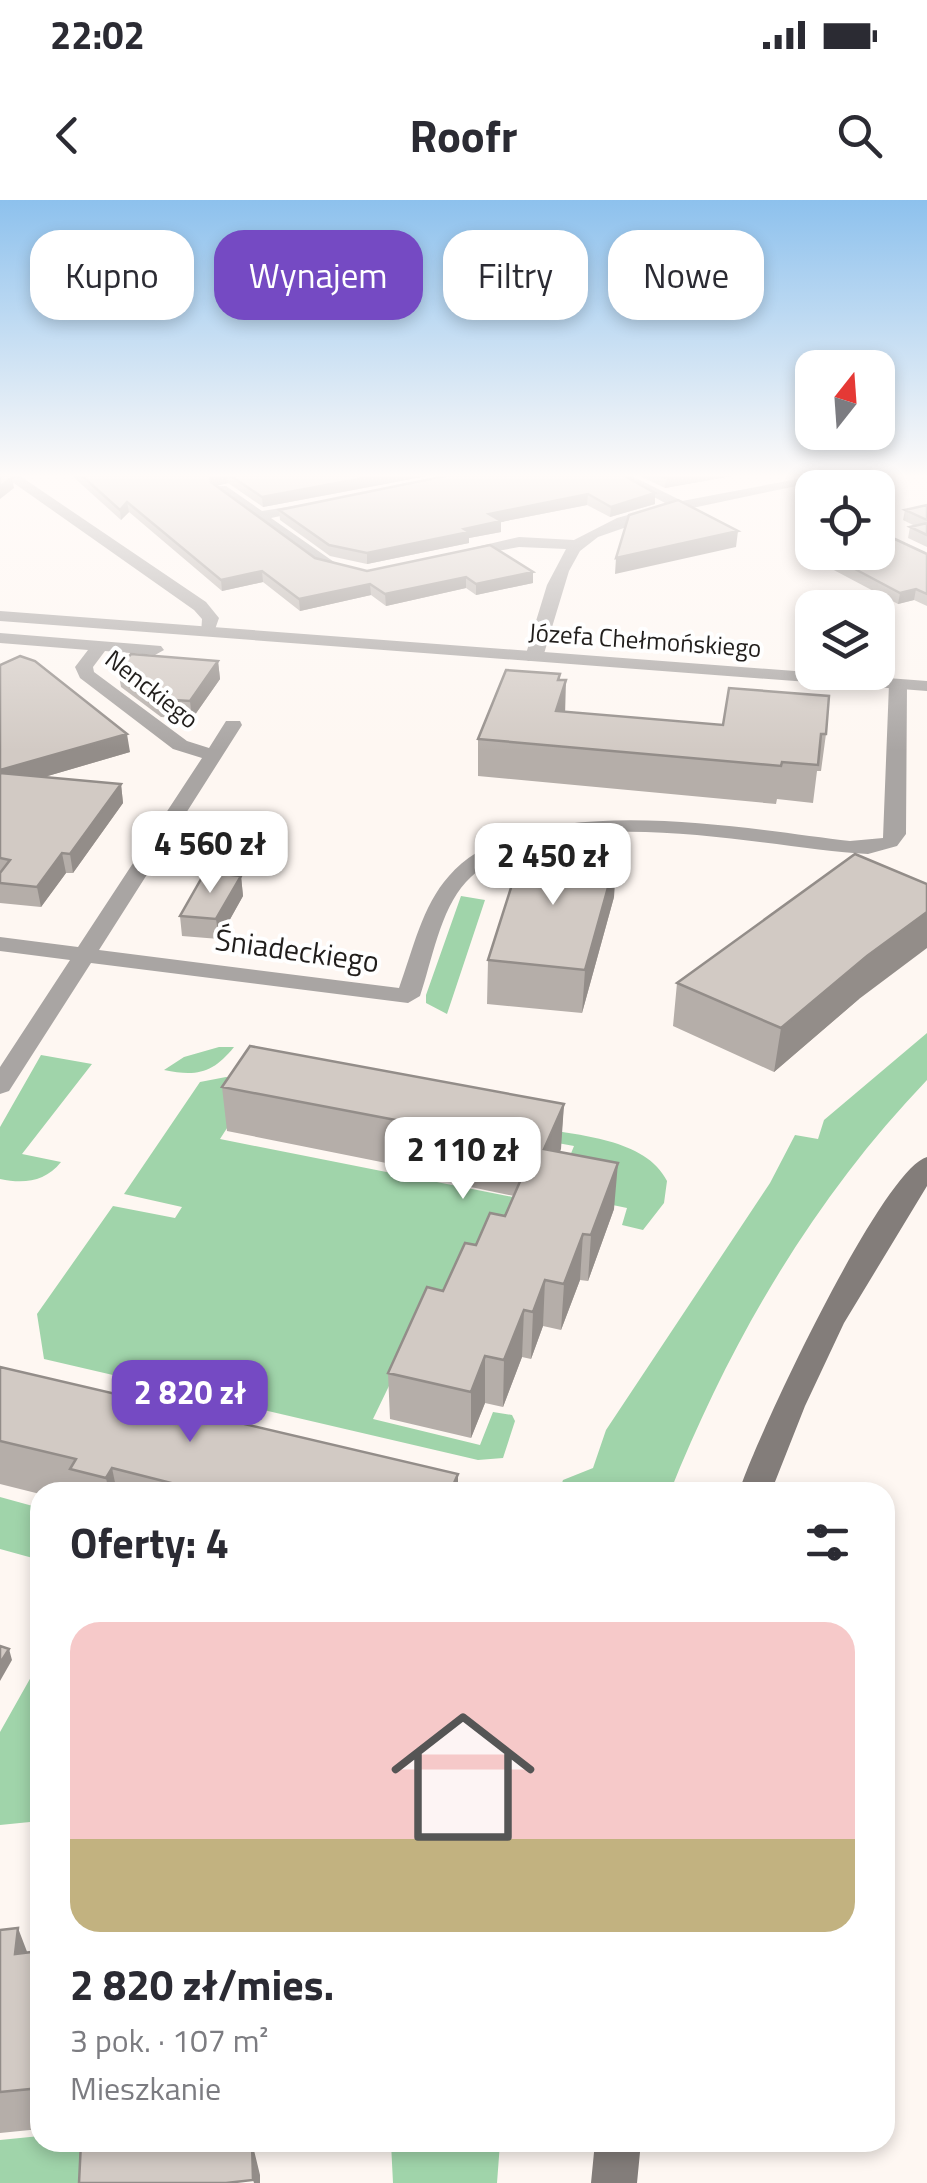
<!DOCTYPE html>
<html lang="pl">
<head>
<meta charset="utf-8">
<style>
  body { margin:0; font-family:"Titillium Web",sans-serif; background:#f7f7f7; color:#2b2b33; height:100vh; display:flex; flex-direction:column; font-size:38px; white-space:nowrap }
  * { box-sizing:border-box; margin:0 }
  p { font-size:32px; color:#7c7c81 }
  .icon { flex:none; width:55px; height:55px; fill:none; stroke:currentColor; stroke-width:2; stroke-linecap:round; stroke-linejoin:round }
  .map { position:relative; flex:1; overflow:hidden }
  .details { position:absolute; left:30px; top:1282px; width:865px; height:670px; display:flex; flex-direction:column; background:#fff; border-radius:30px; box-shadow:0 5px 15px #0003 }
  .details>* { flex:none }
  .guide { position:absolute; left:30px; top:30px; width:868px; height:90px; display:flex; gap:20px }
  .needle { width:65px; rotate:17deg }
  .tools { position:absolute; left:795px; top:150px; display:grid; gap:20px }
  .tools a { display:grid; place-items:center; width:100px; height:100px; border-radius:20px; background:#fff; box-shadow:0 5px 15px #0003; font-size:50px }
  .price { position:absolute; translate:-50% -85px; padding:0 22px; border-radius:20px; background:#fff; color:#222; font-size:32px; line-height:65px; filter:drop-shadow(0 2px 5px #0008) }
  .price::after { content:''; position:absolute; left:50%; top:60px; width:30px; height:22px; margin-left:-15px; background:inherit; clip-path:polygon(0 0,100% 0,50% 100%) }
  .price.active { background:#754ac3; color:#fff }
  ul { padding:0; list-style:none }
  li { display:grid; align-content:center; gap:20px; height:530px; padding:0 40px }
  li span { display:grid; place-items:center; height:310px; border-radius:30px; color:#555 }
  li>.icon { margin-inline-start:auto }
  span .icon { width:180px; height:180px; fill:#fffc; stroke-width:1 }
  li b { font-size:42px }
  h2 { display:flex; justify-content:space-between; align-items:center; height:120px; padding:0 40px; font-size:42px }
  .pill { padding:0 35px; border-radius:30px; background:#fff; box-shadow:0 5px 15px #0003; font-size:35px; line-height:90px }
  .pill.active { background:#754ac3; color:#fff }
  .status { display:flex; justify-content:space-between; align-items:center; height:70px; padding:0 50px; background:#fff; direction:ltr }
  .status svg { height:28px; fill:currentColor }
  header { display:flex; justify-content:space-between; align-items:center; height:130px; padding:0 40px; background:#fff; font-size:45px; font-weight:700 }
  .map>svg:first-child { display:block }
</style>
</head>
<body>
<div class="status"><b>22:02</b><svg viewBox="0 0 49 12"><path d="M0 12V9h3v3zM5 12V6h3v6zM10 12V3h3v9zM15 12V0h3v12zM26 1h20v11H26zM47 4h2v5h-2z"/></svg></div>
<header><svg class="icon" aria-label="back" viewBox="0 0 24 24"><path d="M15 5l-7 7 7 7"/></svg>Roofr<svg class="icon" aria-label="search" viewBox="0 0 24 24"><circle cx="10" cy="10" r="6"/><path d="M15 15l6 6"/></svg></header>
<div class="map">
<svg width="927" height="1983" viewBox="0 0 927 1983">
  <rect width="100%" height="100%" fill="#fef7f2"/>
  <!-- green -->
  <path fill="#a0d4aa" d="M 461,696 L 485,700 L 447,814 L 426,803 L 426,795 Z
    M 927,833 L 927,880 C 813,999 731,1140 670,1292 L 559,1292 L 563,1280 L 593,1268 L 606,1230 L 770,983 L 795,935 L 818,939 L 824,920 Z
    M 219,847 L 234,847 C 213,873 197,877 164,870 L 184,857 Z
    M 41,855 L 92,864 L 22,954 L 61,962 C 45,982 24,984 0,979 L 0,927 Z
    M 226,877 L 272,884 L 254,886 L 220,939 L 528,1000 L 416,1130 L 373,1219 L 480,1245 L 493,1212 L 512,1215 L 515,1221 L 503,1258 L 478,1260 L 44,1159 L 37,1114 L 113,1006 L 175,1018 L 182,1007 L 124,994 L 200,882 Z
    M 535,927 C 577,936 646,938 667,981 L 664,1003 L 643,1030 L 622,1025 L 627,1008 L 555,993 L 574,946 L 530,938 Z
    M 0,1297 L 40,1308 L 40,1360 L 0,1349 Z
    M 40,1461 L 40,1621 L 0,1625 L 0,1532 Z
    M 40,1936 L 40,1942 L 93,1943 L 91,1983 L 0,1983 L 0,1940 Z
    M 391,1943 L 500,1943 L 497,1983 L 393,1983 Z"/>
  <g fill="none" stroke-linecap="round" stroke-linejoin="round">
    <!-- minor -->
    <path fill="#a9a5a3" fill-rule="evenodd" d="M 1,274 L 17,274 L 206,402 L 219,418 L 213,435 L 201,435 L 202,419 L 194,410 Z
      M 611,274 L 628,274 L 682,301 L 824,274 L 853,274 L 664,314 L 598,337 L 580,351 L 569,371 L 543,457 L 528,461 L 525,457 L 547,385 L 566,349 L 519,347 L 459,358 L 451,353 L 519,337 L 574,340 L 617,318 L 667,304 Z
      M 216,286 L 226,286 L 262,311 L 318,302 L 318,308 L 271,318 L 337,364 L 361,373 L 353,378 L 325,370 L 216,292 Z
      M 0,433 L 161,446 L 164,450 L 155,455 L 105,451 L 93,467 L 94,472 L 187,541 L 209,548 L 226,521 L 240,521 L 242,525 L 99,750 L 399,788 C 413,750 422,706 449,676 C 526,586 746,629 850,641 L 883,638 L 889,484 L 898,479 L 907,484 L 906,634 L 897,646 L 868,654 C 758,648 551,593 466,682 C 440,710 432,761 420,796 L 408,803 L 91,763 L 9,891 L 0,894 L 0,867 L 70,760 L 0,751 L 0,737 L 78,747 L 202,558 L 173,549 L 80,478 L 75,467 L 88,450 L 0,443 Z"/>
    <!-- tertiary -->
    <path fill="#a9a5a3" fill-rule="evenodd" d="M 0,411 L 927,481 L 927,491 L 0,421 Z"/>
    <!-- secondary -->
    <path fill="#837d7a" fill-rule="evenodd" d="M 927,957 L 927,986 L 844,1123 L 805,1206 L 771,1292 L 739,1292 C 755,1240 882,969 927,957 Z
      M 595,1942 L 641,1942 L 637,1983 L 591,1983 Z"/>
  </g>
  <!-- wall -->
  <path fill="#b5aea9" d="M 70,274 L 438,274 L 263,307 L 228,283 L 216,286 L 315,358 L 367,371 L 533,372 L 533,383 L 476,395 L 466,388 L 386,406 L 371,395 L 300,411 L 263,382 L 222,391 L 129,312 L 121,320 Z
    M 455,274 L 655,304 L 610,317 L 587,305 L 501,322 L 501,332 L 469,338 L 469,343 L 367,364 L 330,356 L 280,320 L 279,310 Z
    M 636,274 L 743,274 L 665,288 Z
    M 927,305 L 927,347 L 908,338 L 910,327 L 915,326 L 903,320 L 905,310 Z
    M 814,352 L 927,354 L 927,406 L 914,400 L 898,404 L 813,359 Z
    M 218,461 L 220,479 L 192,519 L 161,517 L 121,487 L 118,470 Z
    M 0,465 L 130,552 L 44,577 L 121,584 L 123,603 L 73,673 L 66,673 L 41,707 L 0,703 Z
    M 560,480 L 565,512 L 826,534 L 821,571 L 817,571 L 813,603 L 777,599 L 776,604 L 478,576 L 478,539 Z
    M 241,676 L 243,696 L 219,739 L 182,736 L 180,716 Z
    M 614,697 L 582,813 L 487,804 L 488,760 Z
    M 677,783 L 859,799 L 774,872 L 673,826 Z
    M 222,887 L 564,904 L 560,952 L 614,1009 L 588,1081 L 580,1080 L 561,1130 L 543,1126 L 531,1159 L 522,1157 L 503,1207 L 485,1203 L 471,1238 L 390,1219 L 388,1173 L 476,1045 L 505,1016 L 514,996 L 466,986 L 466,979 L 227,931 Z
    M 0,1167 L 458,1292 L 40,1292 L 40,1294 L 0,1284 Z
    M 0,1730 L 27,1753 L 40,1751 L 40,1929 L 0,1933 Z"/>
  <!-- shaded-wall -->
  <path fill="#938d89" d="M 224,274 L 227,274 L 228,283 L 211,287 L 210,277 Z
    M 385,274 L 438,274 L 263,307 L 262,297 Z
    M 690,274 L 743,274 L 665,288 L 666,278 Z
    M 12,277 L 14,288 L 0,299 L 0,287 Z
    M 655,293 L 655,304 L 610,317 L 611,307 Z
    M 588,294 L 587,305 L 501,322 L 501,332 L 469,338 L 469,343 L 367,364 L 367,353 L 464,329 L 489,314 Z
    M 127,302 L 129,312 L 121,320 L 120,310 Z
    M 738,331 L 736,347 L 615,374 L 616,358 Z
    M 262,371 L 263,382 L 222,391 L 221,380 Z
    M 533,372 L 533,383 L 476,395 L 476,384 Z
    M 466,377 L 466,388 L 386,406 L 385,394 Z
    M 370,384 L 371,395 L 300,411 L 299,399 Z
    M 916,389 L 914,400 L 898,404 L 900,393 Z
    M 218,461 L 220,479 L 192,519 L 190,501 Z
    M 560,474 L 559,500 L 566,480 L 565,516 L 554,547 L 556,511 Z
    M 127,534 L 130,552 L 0,590 L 0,570 Z
    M 121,584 L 123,603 L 73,673 L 70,654 Z
    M 62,653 L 66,673 L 41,707 L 37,687 Z
    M 617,655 L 614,697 L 582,813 L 585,770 Z
    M 241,676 L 243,696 L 219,739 L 216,719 Z
    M 927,712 L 927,748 L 859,799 L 774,872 L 781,828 L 867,756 Z
    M 564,904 L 561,949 L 543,995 L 544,949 Z
    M 618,963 L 614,1009 L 588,1081 L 591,1035 Z
    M 583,1034 L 580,1080 L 561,1130 L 564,1084 Z
    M 545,1080 L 543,1126 L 531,1159 L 533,1112 Z
    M 524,1110 L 522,1157 L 503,1207 L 504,1160 Z
    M 485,1156 L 485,1203 L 471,1238 L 471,1192 Z
    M 112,1268 L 117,1292 L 109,1292 L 106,1278 Z
    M 458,1274 L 458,1292 L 450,1292 Z
    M 9,1449 L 12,1460 L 0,1481 L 0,1463 Z
    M 18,1728 L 34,1770 L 15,1754 Z
    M 252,1942 L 260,1975 L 260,1983 L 254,1983 L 253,1980 Z"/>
  <!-- building -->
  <path fill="#d2cac4" stroke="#938d89" stroke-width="2.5" d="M 0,274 L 7,274 L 12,277 L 0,287 Z
    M 80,274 L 224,274 L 210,277 L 211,282 L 315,358 L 367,371 L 490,345 L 533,372 L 476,384 L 466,377 L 385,394 L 370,384 L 299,399 L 262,371 L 221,380 L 127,302 L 120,310 Z
    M 228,274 L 385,274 L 262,297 Z
    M 455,274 L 621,274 L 655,293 L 611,307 L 588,294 L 489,314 L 501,321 L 464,329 L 469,332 L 367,353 L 329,345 L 279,310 Z
    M 657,274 L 690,274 L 666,278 Z
    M 678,300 L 738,331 L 616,358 L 629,315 Z
    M 927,305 L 927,320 L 905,310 Z
    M 927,323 L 927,335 L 910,327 Z
    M 882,333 L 927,354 L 927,394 L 916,389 L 900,393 L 823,352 L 878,352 L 878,334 Z
    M 131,454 L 218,461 L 190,501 L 158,499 L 118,470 Z
    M 20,456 L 35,461 L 127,534 L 0,570 L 0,465 Z
    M 506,470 L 560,474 L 558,480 L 566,480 L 556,511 L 723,525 L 729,488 L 829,496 L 826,534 L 821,534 L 818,565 L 782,562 L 781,566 L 478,539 Z
    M 0,573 L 121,584 L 70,654 L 62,653 L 37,687 L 0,683 L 0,673 L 10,660 L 0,658 Z
    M 524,647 L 617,655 L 585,770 L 488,760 Z
    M 855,654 L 927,684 L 927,712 L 867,756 L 781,828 L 677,783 Z
    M 205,672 L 241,676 L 216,719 L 180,716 Z
    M 250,846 L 564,904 L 544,949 L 618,963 L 591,1035 L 583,1034 L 564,1084 L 545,1080 L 533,1112 L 524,1110 L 504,1160 L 485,1156 L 471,1192 L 388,1173 L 427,1087 L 443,1091 L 465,1043 L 476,1045 L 490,1013 L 505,1016 L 532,954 L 466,941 L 469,934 L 222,887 Z
    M 0,1167 L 458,1274 L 450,1292 L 198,1292 L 199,1290 L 112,1268 L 106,1278 L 70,1269 L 76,1259 L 0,1241 Z
    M 0,1446 L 9,1449 L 0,1463 Z
    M 18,1728 L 15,1754 L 40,1751 L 40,1888 L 0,1892 L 0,1730 Z
    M 81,1942 L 252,1942 L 253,1980 L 226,1983 L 79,1983 Z"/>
  <!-- sky -->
  <linearGradient id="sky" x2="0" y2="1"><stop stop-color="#8dc1ed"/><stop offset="0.5" stop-color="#fffbf9"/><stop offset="1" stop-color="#fffbf9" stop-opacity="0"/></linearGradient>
  <rect width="927" height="551" fill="url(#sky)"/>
  <g text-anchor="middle" stroke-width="8" stroke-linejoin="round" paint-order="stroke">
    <!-- far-street labels -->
    <g font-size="25" fill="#211e1c" stroke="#fff">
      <text transform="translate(645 440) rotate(4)" y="9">Józefa Chełmońskiego</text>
      <text transform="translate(152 489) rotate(38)" y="9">Nenckiego</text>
    </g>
    <!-- street labels -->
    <g font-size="30" fill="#211e1c" stroke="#fff">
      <text transform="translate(297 751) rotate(8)" y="10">Śniadeckiego</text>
    </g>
  </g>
</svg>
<div class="tools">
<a><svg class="needle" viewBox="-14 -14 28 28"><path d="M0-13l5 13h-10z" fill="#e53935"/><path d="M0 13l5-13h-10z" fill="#7c7c81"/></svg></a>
<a><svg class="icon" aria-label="locate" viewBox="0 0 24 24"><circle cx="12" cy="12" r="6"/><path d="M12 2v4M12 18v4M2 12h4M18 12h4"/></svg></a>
<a><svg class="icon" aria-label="layers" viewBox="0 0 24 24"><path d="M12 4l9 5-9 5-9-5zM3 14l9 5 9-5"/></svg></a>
</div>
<b class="price" style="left:210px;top:696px">4 560 zł</b>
<b class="price" style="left:553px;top:708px">2 450 zł</b>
<b class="price" style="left:463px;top:1002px">2 110 zł</b>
<b class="price active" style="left:190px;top:1245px">2 820 zł</b>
<div class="guide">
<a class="pill">Kupno</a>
<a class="pill active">Wynajem</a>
<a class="pill">Filtry</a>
<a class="pill">Nowe</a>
</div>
<section class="details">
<h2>Oferty: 4<svg class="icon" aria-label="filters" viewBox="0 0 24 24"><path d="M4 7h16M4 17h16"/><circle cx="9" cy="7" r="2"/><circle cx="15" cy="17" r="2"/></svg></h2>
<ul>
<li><span style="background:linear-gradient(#f6c9c9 70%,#c2b280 0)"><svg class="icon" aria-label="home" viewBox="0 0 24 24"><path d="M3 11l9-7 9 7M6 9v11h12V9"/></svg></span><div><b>2 820 zł/mies.</b><p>3 pok. · 107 m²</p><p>Mieszkanie</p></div></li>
</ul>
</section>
</div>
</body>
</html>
